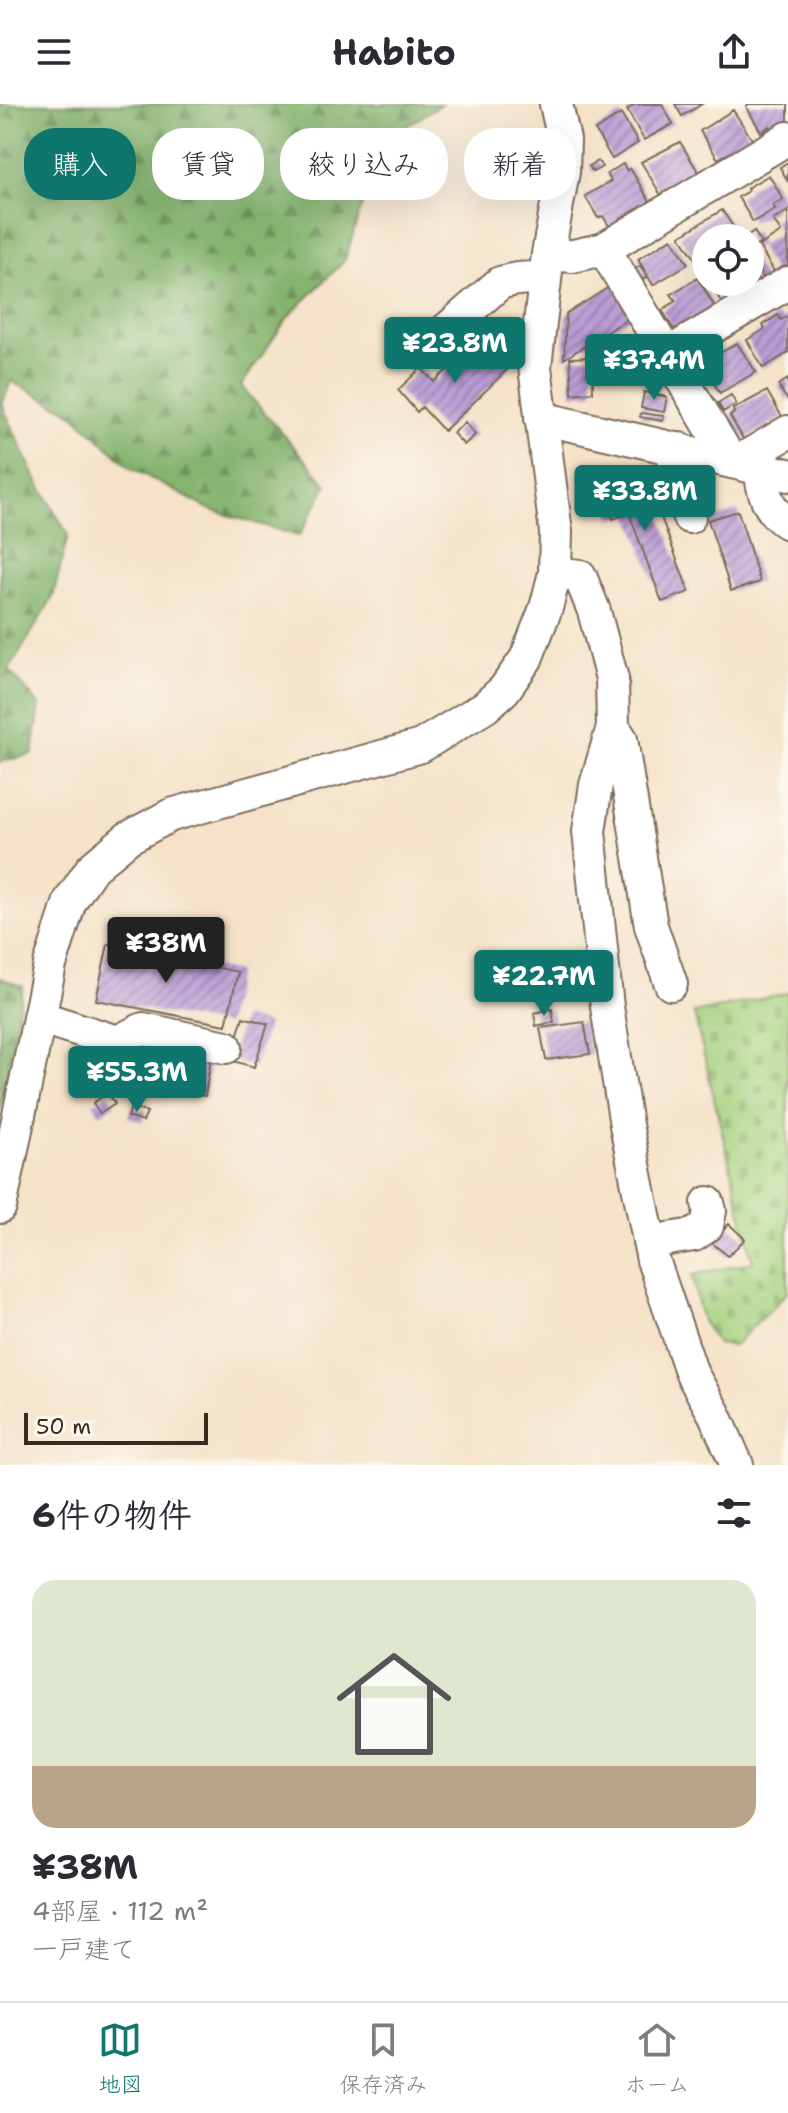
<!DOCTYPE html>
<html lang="ja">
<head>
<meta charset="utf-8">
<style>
  body { margin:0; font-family:"Shantell Sans","Klee One",sans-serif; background:#f7f7f7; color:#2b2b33; height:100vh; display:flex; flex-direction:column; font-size:30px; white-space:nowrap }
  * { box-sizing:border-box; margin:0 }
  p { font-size:26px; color:#7c7c81 }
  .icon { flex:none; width:44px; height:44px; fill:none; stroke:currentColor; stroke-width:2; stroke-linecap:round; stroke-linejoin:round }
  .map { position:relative; height:1361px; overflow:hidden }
  .drawer { display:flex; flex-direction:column; background:#fff; flex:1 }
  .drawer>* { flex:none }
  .top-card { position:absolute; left:24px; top:24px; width:740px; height:72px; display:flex; gap:16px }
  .tools { position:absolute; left:692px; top:120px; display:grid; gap:16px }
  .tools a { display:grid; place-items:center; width:72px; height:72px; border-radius:50%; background:#fff; box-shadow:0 8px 32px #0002; font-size:40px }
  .scale { position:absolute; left:24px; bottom:20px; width:184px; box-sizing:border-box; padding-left:8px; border:4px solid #3b2a1e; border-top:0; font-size:22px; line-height:28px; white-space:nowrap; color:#3b2a1e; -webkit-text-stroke:6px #fbf7ec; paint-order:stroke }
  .price { position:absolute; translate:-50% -68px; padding:0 18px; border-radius:8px; background:#0f766e; color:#fff; font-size:26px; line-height:52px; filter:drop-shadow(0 2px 4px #0008) }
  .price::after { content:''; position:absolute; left:50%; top:48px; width:24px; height:18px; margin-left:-12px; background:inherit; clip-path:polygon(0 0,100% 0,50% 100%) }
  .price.active { background:#222; color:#fff }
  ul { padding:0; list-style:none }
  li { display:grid; align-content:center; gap:16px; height:424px; padding:0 32px }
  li+li { border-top:2px solid #e1e1e2 }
  li span { display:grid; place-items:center; height:248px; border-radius:24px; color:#555 }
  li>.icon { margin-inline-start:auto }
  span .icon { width:144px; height:144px; fill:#fffc; stroke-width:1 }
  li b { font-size:34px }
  h2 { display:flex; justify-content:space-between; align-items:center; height:96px; padding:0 32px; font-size:34px }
  .pill { padding:0 28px; border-radius:32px; background:#fff; box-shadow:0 8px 32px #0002; font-size:28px; line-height:72px }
  .pill.active { background:#0f766e; color:#fff }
  header { display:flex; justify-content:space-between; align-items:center; height:104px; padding:0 32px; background:#fff; font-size:36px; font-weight:700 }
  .tabs { display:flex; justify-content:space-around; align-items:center; height:112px; border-top:2px solid #e1e1e2; background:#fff; font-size:22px; color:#7c7c81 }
  .tabs a { display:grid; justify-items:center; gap:4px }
  .tabs .active { color:#0f766e }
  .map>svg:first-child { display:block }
</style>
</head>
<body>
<header><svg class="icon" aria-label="menu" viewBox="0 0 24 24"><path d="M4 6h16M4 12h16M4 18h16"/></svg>Habito<svg class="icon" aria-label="share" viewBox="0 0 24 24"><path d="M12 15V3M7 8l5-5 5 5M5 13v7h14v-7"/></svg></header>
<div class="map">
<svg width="788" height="1361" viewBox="0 0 788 1361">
  <defs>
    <pattern id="forest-firs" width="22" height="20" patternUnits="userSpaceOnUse" patternTransform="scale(2)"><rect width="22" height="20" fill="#84b46e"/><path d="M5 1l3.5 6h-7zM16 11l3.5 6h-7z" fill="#6d935a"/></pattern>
    <pattern id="cemetery-stones" width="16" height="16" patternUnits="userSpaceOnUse" patternTransform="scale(2)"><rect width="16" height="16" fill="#a5d27f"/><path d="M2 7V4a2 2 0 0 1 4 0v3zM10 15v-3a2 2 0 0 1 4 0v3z" fill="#8fb46d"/></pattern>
    <pattern id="building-hatch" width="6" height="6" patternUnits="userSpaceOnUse" patternTransform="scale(2)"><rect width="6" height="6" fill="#ba9cd5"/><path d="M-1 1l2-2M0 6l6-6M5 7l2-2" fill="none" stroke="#987fac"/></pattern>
  </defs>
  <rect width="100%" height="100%" fill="#fbf7ec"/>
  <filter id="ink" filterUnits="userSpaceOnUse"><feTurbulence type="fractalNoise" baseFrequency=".0125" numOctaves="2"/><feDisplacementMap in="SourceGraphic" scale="16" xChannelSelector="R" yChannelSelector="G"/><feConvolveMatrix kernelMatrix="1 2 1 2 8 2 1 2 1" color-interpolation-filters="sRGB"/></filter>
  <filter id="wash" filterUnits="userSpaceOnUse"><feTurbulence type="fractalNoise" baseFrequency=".006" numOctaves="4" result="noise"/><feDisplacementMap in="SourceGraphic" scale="32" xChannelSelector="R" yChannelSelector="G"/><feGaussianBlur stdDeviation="1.8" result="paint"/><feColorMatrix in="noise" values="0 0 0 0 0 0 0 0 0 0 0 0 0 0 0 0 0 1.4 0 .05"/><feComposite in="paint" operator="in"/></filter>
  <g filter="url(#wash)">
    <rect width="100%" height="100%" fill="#f5e2c8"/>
    <!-- forest -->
    <path fill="url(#forest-firs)" stroke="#606f46" stroke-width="2" d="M 0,0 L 441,0 L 381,39 L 345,156 L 288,213 L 241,282 L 327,381 L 299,432 L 211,406 L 131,364 L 72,309 L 11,277 L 2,301 L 33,369 L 68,431 L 53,493 L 9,566 L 40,602 L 33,650 L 0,658 Z
      M 0,874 L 23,883 L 0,1006 Z"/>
    <!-- cemetery -->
    <path fill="url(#cemetery-stones)" stroke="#707e4e" stroke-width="2" d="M 788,889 L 788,1188 L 733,1242 L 718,1240 L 702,1217 L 692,1171 L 753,1158 L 694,909 Z"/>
    <g id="blocks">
      <!-- building -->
      <path fill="url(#building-hatch)" d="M 636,0 L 662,0 L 673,20 L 644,36 L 627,6 Z
        M 675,0 L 702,0 L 682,12 Z
        M 749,0 L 788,0 L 788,16 L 772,25 L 770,22 L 761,28 L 746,2 Z
        M 733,6 L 753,37 L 718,55 L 700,27 Z
        M 621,10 L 638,39 L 612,55 L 595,26 Z
        M 680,38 L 699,69 L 661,91 L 641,58 Z
        M 598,57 L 602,63 L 593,68 L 589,62 Z
        M 788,58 L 788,78 L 780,63 Z
        M 623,60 L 627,67 L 630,64 L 650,98 L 609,122 L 603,112 L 598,114 L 585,92 L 611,77 L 607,70 Z
        M 769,71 L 783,95 L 773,101 L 775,105 L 753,118 L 738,93 L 748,87 L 747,84 Z
        M 722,106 L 738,130 L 732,134 L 706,134 L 706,150 L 696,156 L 680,132 Z
        M 788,107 L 788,161 L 775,169 L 759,142 L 781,128 L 773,116 Z
        M 754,127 L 761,139 L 755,143 L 747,132 Z
        M 672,134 L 688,160 L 653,181 L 638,155 Z
        M 750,151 L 766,178 L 724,203 L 710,178 L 750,178 Z
        M 640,162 L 647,173 L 642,176 L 635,165 Z
        M 698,174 L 717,207 L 686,225 L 673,224 L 662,206 L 676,197 L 671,190 Z
        M 614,180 L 634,211 L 564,255 L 566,210 Z
        M 778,211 L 781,216 L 788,212 L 788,249 L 763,264 L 747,236 L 765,225 L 763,221 Z
        M 482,234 L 510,263 L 444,327 L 422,303 L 417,308 L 398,286 L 421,264 L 434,278 Z
        M 737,239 L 756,268 L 720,289 L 702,260 Z
        M 592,253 L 593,288 L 572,290 L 570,254 Z
        M 788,275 L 788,297 L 778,281 Z
        M 767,287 L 782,313 L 744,336 L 730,312 L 734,309 L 733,305 Z
        M 644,288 L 667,293 L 664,308 L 641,304 Z
        M 731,291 L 736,300 L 723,308 L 718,299 Z
        M 641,309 L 664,312 L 663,317 L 640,313 Z
        M 465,318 L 475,331 L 464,341 L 453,329 Z
        M 622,361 L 638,403 L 655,397 L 689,488 L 662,498 L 629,409 L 613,415 L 596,371 Z
        M 738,407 L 760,478 L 731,487 L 708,416 Z
        M 108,840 L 238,868 L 226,921 L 96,896 Z
        M 552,905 L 554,918 L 536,922 L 534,909 Z
        M 243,913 L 268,920 L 254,963 L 230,956 Z
        M 584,918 L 590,950 L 546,956 L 540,924 Z
        M 129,938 L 153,941 L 148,982 L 124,979 Z
        M 160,940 L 212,948 L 205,992 L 153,984 Z
        M 108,989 L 115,1000 L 100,1010 L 93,999 Z
        M 131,1003 L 147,1008 L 143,1018 L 128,1013 Z
        M 729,1120 L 745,1135 L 728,1152 L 712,1139 Z"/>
    </g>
  </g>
  <g filter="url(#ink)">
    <use href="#blocks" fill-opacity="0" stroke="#7c6a5a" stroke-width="2"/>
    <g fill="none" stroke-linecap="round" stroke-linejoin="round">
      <!-- minor casing -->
      <g stroke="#7c6a5a" stroke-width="36">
        <path id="minor" d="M 604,145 L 731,357
          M 548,150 L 573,152 L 604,145 L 788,34
          M 422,247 L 500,179 C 515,174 528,173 545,175
          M 667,250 L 788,179
          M 541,314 L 788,371
          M 679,345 L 673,366 L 689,413
          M 738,358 L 788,328
          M 761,364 C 761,385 769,409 788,419
          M 555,469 L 580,472 L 594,507 L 612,575 L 613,623 L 596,681 L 589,727 L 607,903 L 626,1021 L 653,1156 L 692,1270 L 715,1311 L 737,1361
          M 613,623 L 621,635 L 651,822 L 671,880
          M 39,913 L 117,938 L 143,925 L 226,943
          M 0,1103 L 50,861 L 70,797 L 92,764 L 128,734 L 171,711 L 421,642 L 485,603 L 504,586 L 526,555 L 546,504 L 555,469 L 556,428 L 535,263 L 548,150 L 563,68 L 564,36 L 556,0
          M 649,1138 L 694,1131 L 707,1122 L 710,1107 L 708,1099"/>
      </g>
      <!-- minor -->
      <use href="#minor" stroke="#fff" stroke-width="32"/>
    </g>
  </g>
</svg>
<div class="tools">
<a><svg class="icon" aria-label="locate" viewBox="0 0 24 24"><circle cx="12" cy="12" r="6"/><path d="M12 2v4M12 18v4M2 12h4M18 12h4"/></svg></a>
</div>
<div class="scale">50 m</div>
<b class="price" style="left:455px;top:281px">¥23.8M</b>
<b class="price" style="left:654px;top:298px">¥37.4M</b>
<b class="price" style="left:645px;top:429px">¥33.8M</b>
<b class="price active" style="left:166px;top:881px">¥38M</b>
<b class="price" style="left:544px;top:914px">¥22.7M</b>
<b class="price" style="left:137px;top:1010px">¥55.3M</b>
<div class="top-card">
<a class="pill active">購入</a>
<a class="pill">賃貸</a>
<a class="pill">絞り込み</a>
<a class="pill">新着</a>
</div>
</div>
<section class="drawer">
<h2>6件の物件<svg class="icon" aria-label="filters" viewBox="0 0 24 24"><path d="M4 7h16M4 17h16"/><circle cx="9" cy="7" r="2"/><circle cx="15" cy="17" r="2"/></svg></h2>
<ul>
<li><span style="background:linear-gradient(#dfe7d0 75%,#b9a48a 0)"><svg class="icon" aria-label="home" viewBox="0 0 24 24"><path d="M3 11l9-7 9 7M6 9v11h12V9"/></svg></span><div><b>¥38M</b><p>4部屋 · 112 m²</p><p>一戸建て</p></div></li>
</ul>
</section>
<nav class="tabs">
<a class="active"><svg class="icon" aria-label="map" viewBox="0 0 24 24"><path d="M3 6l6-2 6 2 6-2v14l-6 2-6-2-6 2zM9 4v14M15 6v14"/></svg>地図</a>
<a><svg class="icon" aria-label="saved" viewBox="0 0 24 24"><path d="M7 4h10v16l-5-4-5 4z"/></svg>保存済み</a>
<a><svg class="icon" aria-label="home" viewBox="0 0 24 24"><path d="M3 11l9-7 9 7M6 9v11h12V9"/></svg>ホーム</a>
</nav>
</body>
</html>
